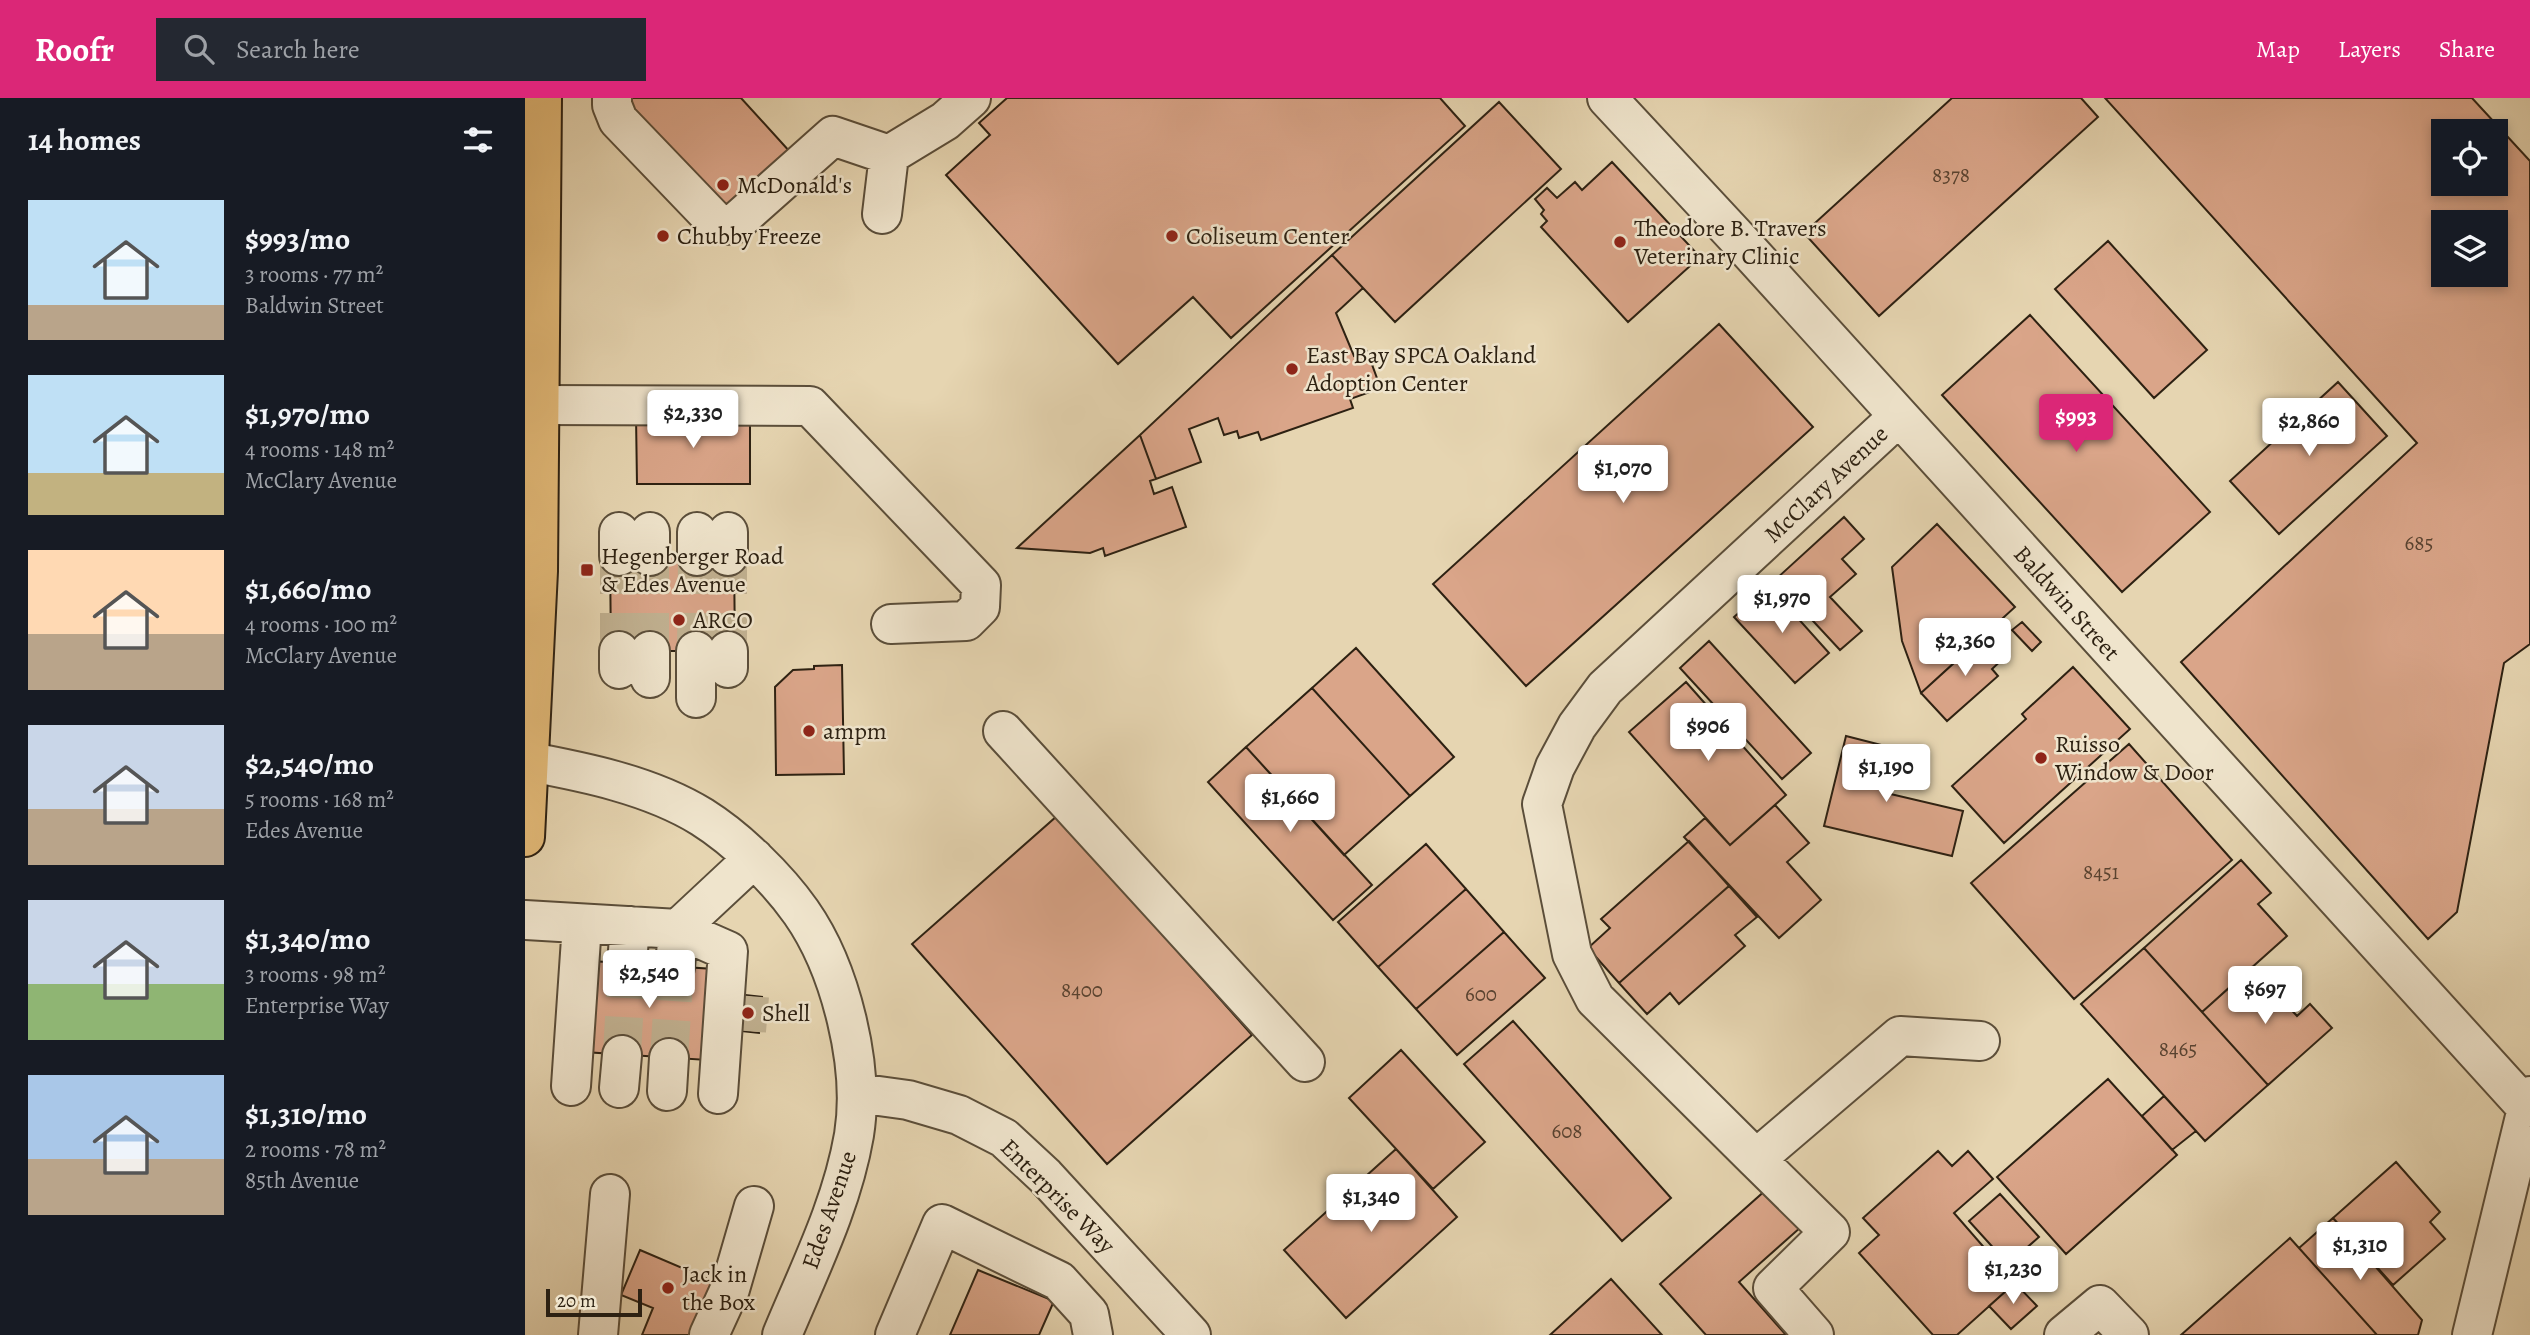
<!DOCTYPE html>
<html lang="en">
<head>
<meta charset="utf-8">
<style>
  body { margin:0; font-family:Alegreya,serif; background:#242831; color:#f1f3f6; height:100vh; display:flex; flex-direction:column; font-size:26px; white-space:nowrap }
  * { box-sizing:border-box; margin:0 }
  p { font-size:23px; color:#9ea1a6 }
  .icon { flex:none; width:38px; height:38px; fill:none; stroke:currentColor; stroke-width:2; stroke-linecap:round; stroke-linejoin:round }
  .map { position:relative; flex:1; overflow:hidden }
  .side { display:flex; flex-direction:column; background:#171b24; width:525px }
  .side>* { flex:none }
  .tools { position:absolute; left:1906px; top:21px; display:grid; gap:14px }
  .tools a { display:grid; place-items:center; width:77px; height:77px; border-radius:0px; background:#171b24; box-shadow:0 4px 10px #0003; font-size:35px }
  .scale { position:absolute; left:21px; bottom:18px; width:96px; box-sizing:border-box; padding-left:7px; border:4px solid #2d2112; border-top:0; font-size:19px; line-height:24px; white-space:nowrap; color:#2d2112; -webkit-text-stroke:5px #efe4cc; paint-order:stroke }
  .price { position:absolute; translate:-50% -60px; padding:0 16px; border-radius:7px; background:#fff; color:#222; font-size:23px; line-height:46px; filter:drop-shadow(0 2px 4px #0008) }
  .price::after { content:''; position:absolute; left:50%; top:42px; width:21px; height:16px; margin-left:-10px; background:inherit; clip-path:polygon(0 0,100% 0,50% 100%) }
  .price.current { background:#db2777; color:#fff }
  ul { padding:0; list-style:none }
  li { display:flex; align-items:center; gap:21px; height:175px; padding:0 28px }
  li span { display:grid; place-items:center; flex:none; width:196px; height:140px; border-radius:0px; color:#555 }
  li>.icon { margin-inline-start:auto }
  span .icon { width:84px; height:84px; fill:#fffc; stroke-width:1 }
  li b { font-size:30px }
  h2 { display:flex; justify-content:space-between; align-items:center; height:84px; padding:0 28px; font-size:30px }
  header { display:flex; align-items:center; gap:42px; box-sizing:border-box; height:98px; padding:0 35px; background:#db2777; color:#fff }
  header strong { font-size:33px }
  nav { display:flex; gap:38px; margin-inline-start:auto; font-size:24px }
  .search { width:490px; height:63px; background:#242831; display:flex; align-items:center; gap:18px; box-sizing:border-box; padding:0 24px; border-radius:0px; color:#9ea1a6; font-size:26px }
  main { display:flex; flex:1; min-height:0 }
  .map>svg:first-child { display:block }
</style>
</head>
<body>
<header>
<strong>Roofr</strong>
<div class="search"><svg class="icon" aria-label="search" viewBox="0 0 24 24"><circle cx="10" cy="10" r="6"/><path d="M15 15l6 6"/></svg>Search here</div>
<nav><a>Map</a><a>Layers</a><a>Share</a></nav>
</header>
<main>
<section class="side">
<h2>14 homes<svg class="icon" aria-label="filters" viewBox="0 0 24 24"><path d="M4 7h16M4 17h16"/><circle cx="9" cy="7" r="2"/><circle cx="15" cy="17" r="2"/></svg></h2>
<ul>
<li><span style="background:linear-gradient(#bfe0f5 75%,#b9a48a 0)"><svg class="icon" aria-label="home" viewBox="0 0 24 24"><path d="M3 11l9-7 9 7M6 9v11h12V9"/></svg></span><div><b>$993/mo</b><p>3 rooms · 77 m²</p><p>Baldwin Street</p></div></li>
<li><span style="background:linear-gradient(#bfe0f5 70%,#c2b280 0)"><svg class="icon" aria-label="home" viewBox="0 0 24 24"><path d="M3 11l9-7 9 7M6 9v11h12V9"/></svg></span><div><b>$1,970/mo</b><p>4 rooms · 148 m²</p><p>McClary Avenue</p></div></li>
<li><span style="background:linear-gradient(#ffd9b3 60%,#b9a48a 0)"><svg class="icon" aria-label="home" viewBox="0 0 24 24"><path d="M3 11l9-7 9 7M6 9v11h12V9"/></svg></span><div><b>$1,660/mo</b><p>4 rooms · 100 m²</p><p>McClary Avenue</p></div></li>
<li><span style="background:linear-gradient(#c9d6e8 60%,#b9a48a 0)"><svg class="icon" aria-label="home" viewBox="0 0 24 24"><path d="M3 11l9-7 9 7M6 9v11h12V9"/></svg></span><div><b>$2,540/mo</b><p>5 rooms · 168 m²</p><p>Edes Avenue</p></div></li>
<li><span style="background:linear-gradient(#c9d6e8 60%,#8fb573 0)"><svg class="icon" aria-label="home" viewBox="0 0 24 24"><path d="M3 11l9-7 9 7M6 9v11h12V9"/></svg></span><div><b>$1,340/mo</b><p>3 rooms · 98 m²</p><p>Enterprise Way</p></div></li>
<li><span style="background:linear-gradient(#a9c7e8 60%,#b9a48a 0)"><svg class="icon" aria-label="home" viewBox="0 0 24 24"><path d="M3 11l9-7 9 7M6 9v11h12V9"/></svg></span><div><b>$1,310/mo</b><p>2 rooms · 78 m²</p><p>85th Avenue</p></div></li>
</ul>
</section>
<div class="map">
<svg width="2005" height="1237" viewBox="0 0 2005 1237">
  <rect width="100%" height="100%" fill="#e6d5b1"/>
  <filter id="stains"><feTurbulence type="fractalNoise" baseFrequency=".00286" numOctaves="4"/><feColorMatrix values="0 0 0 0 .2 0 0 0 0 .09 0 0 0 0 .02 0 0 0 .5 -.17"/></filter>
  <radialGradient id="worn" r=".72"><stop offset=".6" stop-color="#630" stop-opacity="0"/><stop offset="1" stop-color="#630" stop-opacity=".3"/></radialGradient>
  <!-- building -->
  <path fill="#daa589" stroke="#2d2112" stroke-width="2" fill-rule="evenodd" d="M 105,0 L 216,0 L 266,55 L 195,119 L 95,10 Z
    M 482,0 L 915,0 L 940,28 L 706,240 L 668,199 L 593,266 L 421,77 L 465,37 L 454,25 Z
    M 1427,0 L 1556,0 L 1573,19 L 1354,218 L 1279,135 Z
    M 1580,0 L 1947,0 L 2005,63 L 2005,546 L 1979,565 L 1932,814 L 1903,841 L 1656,564 L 1892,345 ZM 1918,33 L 1970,33 L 1970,86 L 1918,86 ZM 1918,124 L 1970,124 L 1970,177 L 1918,177 Z
    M 974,4 L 1036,71 L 870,224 L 807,157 Z
    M 1087,64 L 1175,159 L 1103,224 L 1016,129 L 1022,123 L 1016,116 L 1019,112 L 1010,101 L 1022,90 L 1032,100 L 1050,84 L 1057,92 Z
    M 1583,143 L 1682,252 L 1629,300 L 1530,191 Z
    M 807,157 L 838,190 L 811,215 L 829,258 L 842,253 L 853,283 L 842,287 L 845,294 L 825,301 L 828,310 L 736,342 L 733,334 L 714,340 L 712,333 L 699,337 L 693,320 L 664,331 L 676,364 L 631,381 L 615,337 Z
    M 1505,217 L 1685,414 L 1597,494 L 1417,297 Z
    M 1194,226 L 1288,329 L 1001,588 L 908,486 Z
    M 1813,284 L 1862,338 L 1754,436 L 1705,383 Z
    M 111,318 L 225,318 L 225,386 L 112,386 Z
    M 615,337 L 631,381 L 625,383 L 629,396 L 647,389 L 661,429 L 580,458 L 578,450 L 565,455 L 492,450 Z
    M 1319,419 L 1339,441 L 1317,461 L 1331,476 L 1305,499 L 1337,533 L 1315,552 L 1250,482 Z
    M 1412,426 L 1490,509 L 1396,595 L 1377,543 L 1367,469 Z
    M 85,458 L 209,458 L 210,553 L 86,553 Z
    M 1244,488 L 1304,555 L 1270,585 L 1209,519 Z
    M 1497,524 L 1516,544 L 1507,553 L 1487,532 Z
    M 1461,536 L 1481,558 L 1467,571 L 1473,578 L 1422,623 L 1396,595 Z
    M 1184,543 L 1286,655 L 1257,681 L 1155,570 Z
    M 831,550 L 929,659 L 885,698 L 787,590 Z
    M 317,567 L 319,676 L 251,677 L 250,589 L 268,572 L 289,571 L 289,568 Z
    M 1548,569 L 1605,631 L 1479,745 L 1427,688 L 1501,621 L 1497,616 Z
    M 1161,584 L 1261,697 L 1205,747 L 1104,634 Z
    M 787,590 L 885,698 L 819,757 L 721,649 Z
    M 1321,638 L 1368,650 L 1357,694 L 1438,713 L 1427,758 L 1299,728 Z
    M 1604,646 L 1707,762 L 1549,901 L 1446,785 Z
    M 721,649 L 847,787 L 808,822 L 683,684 Z
    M 1250,707 L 1284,745 L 1262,764 L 1296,802 L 1254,840 L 1159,739 L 1180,720 L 1205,747 Z
    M 532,718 L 727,937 L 582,1066 L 387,846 Z
    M 1164,743 L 1204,788 L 1094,885 L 1063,850 L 1085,830 L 1076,821 Z
    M 901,746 L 941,791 L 853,869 L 813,824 Z
    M 1716,762 L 1746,795 L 1733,806 L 1762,838 L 1677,914 L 1619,850 Z
    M 1204,788 L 1232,819 L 1210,837 L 1220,848 L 1154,906 L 1145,895 L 1122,916 L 1094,885 Z
    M 941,791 L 979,834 L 891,911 L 853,869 Z
    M 979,834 L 1020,880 L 932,957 L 891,911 Z
    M 1619,850 L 1743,987 L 1680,1043 L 1556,906 Z
    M 66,863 L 189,871 L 182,962 L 59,954 Z
    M 1727,869 L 1772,918 L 1785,906 L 1807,930 L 1743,987 L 1677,914 Z
    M 211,896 L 237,899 L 234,935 L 208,932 Z
    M 988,923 L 1146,1100 L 1097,1143 L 939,966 Z
    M 876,952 L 960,1044 L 908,1091 L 824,1000 Z
    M 1583,981 L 1652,1057 L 1541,1156 L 1472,1079 Z
    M 1639,998 L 1671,1033 L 1647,1052 L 1617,1018 Z
    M 871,1051 L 932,1119 L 821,1220 L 759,1152 Z
    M 1413,1053 L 1427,1068 L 1443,1053 L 1468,1081 L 1429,1115 L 1490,1185 L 1432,1237 L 1408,1237 L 1334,1155 L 1354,1137 L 1338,1120 Z
    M 1871,1064 L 1915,1114 L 1905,1124 L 1920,1141 L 1868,1187 L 1808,1120 Z
    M 1242,1091 L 1276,1129 L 1214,1184 L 1261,1237 L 1181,1237 L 1135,1186 Z
    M 1475,1096 L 1514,1139 L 1483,1166 L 1444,1123 Z
    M 1808,1120 L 1897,1222 L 1893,1237 L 1852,1237 L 1774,1150 Z
    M 1765,1140 L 1852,1237 L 1656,1237 Z
    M 115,1152 L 190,1184 L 167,1237 L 117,1237 L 128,1210 L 96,1197 Z
    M 453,1172 L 529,1203 L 514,1237 L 425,1237 Z
    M 1086,1181 L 1137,1237 L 1025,1237 Z
    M 1490,1185 L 1512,1208 L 1486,1231 L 1464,1208 Z"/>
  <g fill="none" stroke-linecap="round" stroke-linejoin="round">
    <!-- minor-tunnel -->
    <path stroke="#c1b191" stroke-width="38" stroke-dasharray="38 19" stroke-linecap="butt" d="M 94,458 L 94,553
      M 125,458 L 125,553
      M 203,458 L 203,553
      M 171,553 L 172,458
      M 222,933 L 225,898
      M 97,957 L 102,865
      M 144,960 L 150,869"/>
    <!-- minor casing -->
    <g stroke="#5b4e3a" stroke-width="42">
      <path id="minor" d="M 87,0 L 87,7 L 93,22 L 189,122 L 199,127 L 209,126 L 308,38 L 364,57 L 420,23 L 446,0
        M 1082,0 L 1215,143 L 2002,1010
        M 357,116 L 364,57
        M 16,307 L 285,308 L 456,487 L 455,509 L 441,523 L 366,526
        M 94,434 L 94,458
        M 125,434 L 125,458
        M 203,434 L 203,458
        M 172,458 L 172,434
        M 94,553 L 94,571
        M 125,553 L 125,580
        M 203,553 L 203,570
        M 171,600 L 171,553
        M 478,633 L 780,964
        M 0,663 C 59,674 125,687 177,719 C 212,741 252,780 276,814 C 316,871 340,969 329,1037 C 317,1107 284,1172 257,1237
        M 0,822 L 153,831 L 229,760
        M 102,865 L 105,828
        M 150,869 L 153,831 L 203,853 L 193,996
        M 46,988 L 57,826
        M 94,990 L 97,957
        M 142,993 L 144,960
        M 332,995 L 383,1002 L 434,1017 L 479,1040 L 520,1078 L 666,1237
        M 1231,1061 L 1070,901 L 1047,856 L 1017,706 L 1030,669 L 1052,628 L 1080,590 L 1373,319
        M 73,1237 L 85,1096
        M 184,1237 L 205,1191 L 229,1108
        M 370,1237 L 417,1126 L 534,1183 L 564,1216 L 568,1237
        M 1289,1237 L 1248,1190 L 1305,1134 L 1231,1061 L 1375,938 L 1455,943
        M 1539,1237 L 1575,1207 L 1604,1237
        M 1947,1237 L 2005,998"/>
    </g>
    <!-- major casing -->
    <g stroke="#2d2112" stroke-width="42">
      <path id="major" d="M 0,739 L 13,473 L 17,0"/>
    </g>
    <!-- minor -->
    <use href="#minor" stroke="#efe4cc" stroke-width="38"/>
    <!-- major -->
    <use href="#major" stroke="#e3ba78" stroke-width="38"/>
  </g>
  <!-- markers -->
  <g fill="#8f2418" stroke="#efe4cc" stroke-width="2.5">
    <circle cx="198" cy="87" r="7"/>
    <circle cx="138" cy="138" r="7"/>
    <circle cx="647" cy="138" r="7"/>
    <circle cx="1095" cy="144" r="7"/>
    <circle cx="767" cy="271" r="7"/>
    <rect x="55" y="465" width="14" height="14" rx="3.5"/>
    <circle cx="154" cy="522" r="7"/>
    <circle cx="284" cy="633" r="7"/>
    <circle cx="1516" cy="660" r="7"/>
    <circle cx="223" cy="915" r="7"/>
    <circle cx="143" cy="1190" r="7"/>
  </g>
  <g text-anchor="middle" stroke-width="5" stroke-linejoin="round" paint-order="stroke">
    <!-- number labels -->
    <g font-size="21" fill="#584230">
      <text x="1426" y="84">8378</text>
      <text x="1894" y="452">685</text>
      <text x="1576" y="781">8451</text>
      <text x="557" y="899">8400</text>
      <text x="956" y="903">600</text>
      <text x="1653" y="958">8465</text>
      <text x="1042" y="1040">608</text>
    </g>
    <!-- poi labels -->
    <g font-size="24" fill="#2d2112" stroke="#efe4cc" text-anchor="start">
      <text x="212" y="95">McDonald's</text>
      <text x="1109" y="138">Theodore B. Travers<tspan x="1109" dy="28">Veterinary Clinic</tspan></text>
      <text x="152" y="146">Chubby Freeze</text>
      <text x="661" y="146">Coliseum Center</text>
      <text x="781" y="265">East Bay SPCA Oakland<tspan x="781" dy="28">Adoption Center</tspan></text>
      <text x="76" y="466">Hegenberger Road<tspan x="76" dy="28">&amp; Edes Avenue</tspan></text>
      <text x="168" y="530">ARCO</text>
      <text x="298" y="641">ampm</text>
      <text x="1530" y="654">Ruisso<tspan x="1530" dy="28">Window &amp; Door</tspan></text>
      <text x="237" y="923">Shell</text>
      <text x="157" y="1184">Jack in<tspan x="157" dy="28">the Box</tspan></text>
    </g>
    <!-- street labels -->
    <g font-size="24" fill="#2d2112" stroke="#efe4cc">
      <text transform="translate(1301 386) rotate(-43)" y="8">McClary Avenue</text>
      <text transform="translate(1542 505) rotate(48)" y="8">Baldwin Street</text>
      <text transform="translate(533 1098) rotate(45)" y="8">Enterprise Way</text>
      <text transform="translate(304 1112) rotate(-71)" y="8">Edes Avenue</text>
    </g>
  </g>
  <rect width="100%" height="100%" filter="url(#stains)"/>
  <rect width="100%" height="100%" fill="url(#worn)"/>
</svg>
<div class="tools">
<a><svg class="icon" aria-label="locate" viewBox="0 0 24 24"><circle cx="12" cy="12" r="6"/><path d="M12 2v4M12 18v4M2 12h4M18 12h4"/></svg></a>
<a><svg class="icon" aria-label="layers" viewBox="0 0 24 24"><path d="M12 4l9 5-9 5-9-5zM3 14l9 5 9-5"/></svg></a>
</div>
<div class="scale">20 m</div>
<b class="price" style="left:168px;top:352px">$2,330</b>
<b class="price current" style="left:1551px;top:356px">$993</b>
<b class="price" style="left:1784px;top:360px">$2,860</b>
<b class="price" style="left:1098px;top:407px">$1,070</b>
<b class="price" style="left:1257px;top:537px">$1,970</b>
<b class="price" style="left:1440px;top:580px">$2,360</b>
<b class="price" style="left:1183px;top:665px">$906</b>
<b class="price" style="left:1361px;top:706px">$1,190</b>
<b class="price" style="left:765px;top:736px">$1,660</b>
<b class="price" style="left:124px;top:912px">$2,540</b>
<b class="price" style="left:1740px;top:928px">$697</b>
<b class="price" style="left:846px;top:1136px">$1,340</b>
<b class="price" style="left:1835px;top:1184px">$1,310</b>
<b class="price" style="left:1488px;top:1208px">$1,230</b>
</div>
</main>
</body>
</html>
